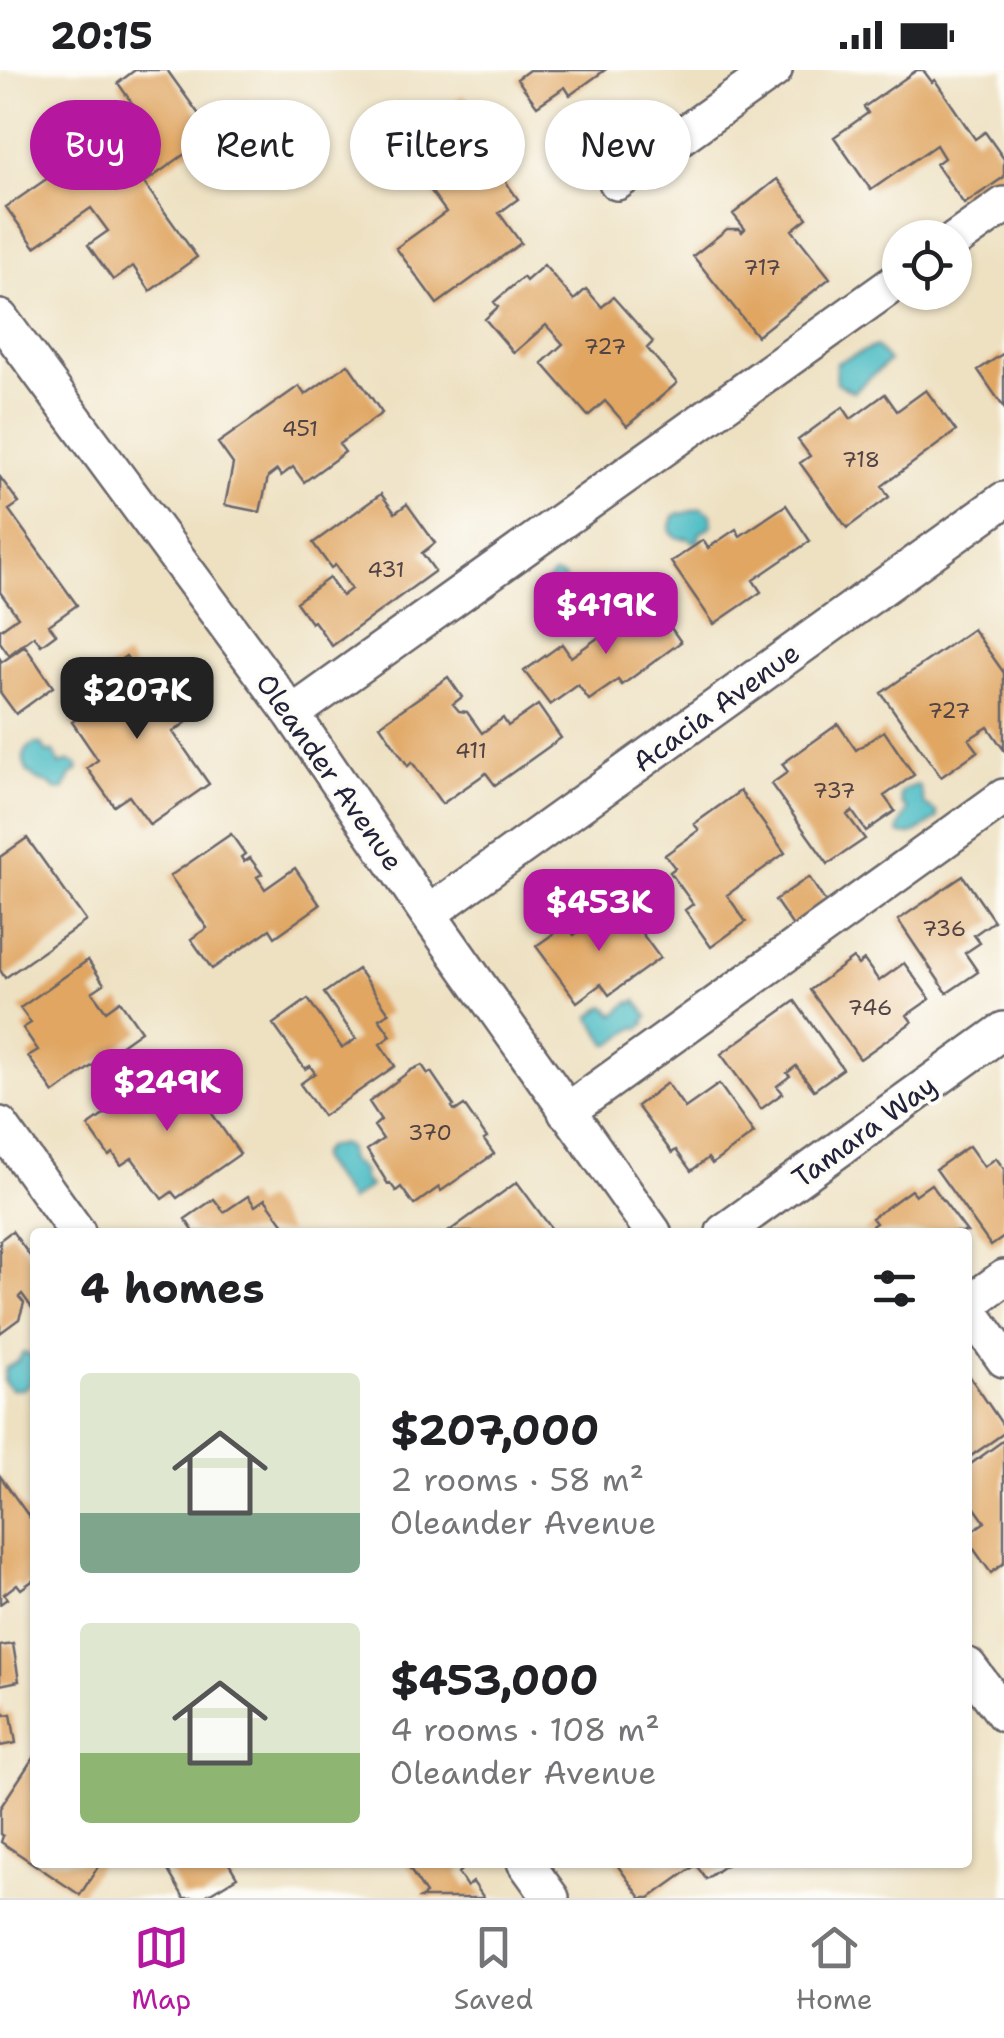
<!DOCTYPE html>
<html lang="en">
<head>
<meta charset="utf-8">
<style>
  body { margin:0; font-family:"Shantell Sans",sans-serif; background:#f2f2f2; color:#202124; height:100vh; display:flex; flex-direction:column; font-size:38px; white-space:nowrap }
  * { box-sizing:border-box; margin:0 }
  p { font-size:32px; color:#757577 }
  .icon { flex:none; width:55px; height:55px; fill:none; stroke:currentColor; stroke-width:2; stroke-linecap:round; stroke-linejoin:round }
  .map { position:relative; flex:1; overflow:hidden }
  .sheet { position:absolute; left:30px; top:1158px; width:942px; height:640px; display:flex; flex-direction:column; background:#fff; border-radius:10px; box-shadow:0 2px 8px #0004 }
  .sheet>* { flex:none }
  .hud { position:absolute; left:30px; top:30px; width:945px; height:90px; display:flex; gap:20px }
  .fabs { position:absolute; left:882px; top:150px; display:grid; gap:20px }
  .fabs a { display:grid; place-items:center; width:90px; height:90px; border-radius:50%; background:#fff; box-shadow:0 2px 8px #0004; font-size:50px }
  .price { position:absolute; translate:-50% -85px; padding:0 22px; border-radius:20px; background:#b5179e; color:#fff; font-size:32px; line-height:65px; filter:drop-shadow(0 2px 5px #0008) }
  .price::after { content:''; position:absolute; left:50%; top:60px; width:30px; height:22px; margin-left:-15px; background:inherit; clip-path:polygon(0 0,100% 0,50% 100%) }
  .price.on { background:#222; color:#fff }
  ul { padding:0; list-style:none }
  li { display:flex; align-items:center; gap:30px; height:250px; padding:0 50px }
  li span { display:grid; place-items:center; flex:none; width:280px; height:200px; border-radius:10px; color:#555 }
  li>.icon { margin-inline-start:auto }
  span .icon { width:120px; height:120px; fill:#fffc; stroke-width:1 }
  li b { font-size:42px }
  h2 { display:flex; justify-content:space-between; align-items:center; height:120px; padding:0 50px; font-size:42px }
  .tag { padding:0 35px; border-radius:45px; background:#fff; box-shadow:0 2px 8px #0004; font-size:35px; line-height:90px }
  .tag.on { background:#b5179e; color:#fff }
  .status { display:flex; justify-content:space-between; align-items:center; height:70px; padding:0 50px; background:#fff; direction:ltr }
  .status svg { height:28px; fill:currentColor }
  .tab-bar { display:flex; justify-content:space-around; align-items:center; height:140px; border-top:2px solid #e0e0e0; background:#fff; font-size:28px; color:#757577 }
  .tab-bar a { display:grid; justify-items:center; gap:5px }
  .tab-bar .on { color:#b5179e }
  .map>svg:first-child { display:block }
</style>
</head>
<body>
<div class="status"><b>20:15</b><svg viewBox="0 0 49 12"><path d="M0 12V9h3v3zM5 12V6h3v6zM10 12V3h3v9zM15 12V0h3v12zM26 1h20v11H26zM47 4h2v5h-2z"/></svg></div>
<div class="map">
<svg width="1004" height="1828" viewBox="0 0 1004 1828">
  <rect width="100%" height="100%" fill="#fdfcf7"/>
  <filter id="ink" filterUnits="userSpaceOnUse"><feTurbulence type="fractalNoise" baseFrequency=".01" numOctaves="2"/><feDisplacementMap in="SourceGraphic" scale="20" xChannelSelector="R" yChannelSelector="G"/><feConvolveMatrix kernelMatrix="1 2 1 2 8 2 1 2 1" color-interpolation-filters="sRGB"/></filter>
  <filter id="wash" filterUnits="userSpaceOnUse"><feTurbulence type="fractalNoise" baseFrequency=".0048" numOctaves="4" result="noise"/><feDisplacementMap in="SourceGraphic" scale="40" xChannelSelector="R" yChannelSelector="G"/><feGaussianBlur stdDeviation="2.25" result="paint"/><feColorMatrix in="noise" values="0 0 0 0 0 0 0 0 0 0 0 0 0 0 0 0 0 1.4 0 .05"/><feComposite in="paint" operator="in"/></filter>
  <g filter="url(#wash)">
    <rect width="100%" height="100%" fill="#eee1c2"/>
    <!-- water -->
    <path fill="#50bec5" stroke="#397080" stroke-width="2.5" d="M 876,276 L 889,291 L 853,322 L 837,313 L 836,293 Z
      M 701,438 L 711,444 L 712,455 L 699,464 L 699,471 L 692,472 L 688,468 C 679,469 674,468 670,460 L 674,446 L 680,443 L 682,444 Z
      M 554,504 L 564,507 L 570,541 L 577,545 L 578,555 L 559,557 L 556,554 L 551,530 L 547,528 L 547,512 Z
      M 34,674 L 42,674 L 46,682 L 54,682 L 59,695 L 69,691 L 77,695 L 78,700 L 72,704 L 64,719 C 58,721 54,720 50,714 L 37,710 L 27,701 C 22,690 22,680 34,674 Z
      M 917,715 L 920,717 L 924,734 L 936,742 L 937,748 C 926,755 912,770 899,763 L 898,759 L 908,739 L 902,735 L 900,724 L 905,719 Z
      M 636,930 L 648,947 L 644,951 L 645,954 L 639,958 L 636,957 L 611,974 L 607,974 L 590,947 L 605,936 L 615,945 L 630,932 L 632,934 Z
      M 343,1074 L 348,1079 L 349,1091 C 359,1096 364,1098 363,1110 L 370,1116 L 350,1131 L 320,1090 L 320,1084 L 327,1077 Z
      M 35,1280 C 35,1296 37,1309 23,1319 L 11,1319 L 4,1311 L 6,1298 L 18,1291 L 23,1283 L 31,1285 Z"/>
    <g id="blocks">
      <!-- building -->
      <path fill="#e0a662" d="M 135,0 L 167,0 L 213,64 L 144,113 L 197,187 L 150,221 L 133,196 L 113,210 L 88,175 L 108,161 L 91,138 L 35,177 L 6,137 L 48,108 L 40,96 L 77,70 L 81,74 L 134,36 L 118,13 Z
        M 529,0 L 605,0 L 570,25 L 565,17 L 537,36 L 517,9 Z
        M 917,0 L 923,0 L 932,12 L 935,10 L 975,69 L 985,62 L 1004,89 L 1004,107 L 964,134 L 936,94 L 944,88 L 936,75 L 871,120 L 834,67 L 868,43 L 864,37 Z
        M 463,25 L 501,78 L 488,87 L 518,129 L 499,143 L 521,173 L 437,234 L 396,178 L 446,142 L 426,114 L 433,109 L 417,88 L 439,72 L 425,52 Z
        M 777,109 L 807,148 L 792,160 L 830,208 L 757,266 L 693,186 L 727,159 L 740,159 L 742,162 L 745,159 L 733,144 Z
        M 544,195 L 574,230 L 586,219 L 602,237 L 613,227 L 653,272 L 647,278 L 677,313 L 627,356 L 605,331 L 588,346 L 542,293 L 563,274 L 546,255 L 514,283 L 485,249 L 498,237 L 494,232 L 523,207 L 526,211 Z
        M 1004,283 L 1004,338 L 978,300 Z
        M 348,294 L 382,343 L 339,374 L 345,382 L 304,412 L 293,397 L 281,406 L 277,400 L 268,407 L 260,442 L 225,435 L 233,394 L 218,373 L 299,316 L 305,325 Z
        M 926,320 L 956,361 L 882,416 L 889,427 L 847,458 L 800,393 L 810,386 L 798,370 L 843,337 L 851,349 L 885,324 L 897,341 Z
        M 0,407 L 19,433 L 9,440 L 77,535 L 49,555 L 56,564 L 41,575 L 34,566 L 9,585 L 0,572 L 0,560 L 18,547 L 0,522 Z
        M 381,424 L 395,443 L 407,434 L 435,473 L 422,483 L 435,501 L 332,576 L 314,551 L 311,553 L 296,532 L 329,508 L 342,526 L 351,519 L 335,495 L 331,498 L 313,473 Z
        M 786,435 L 810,471 L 753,510 L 761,522 L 714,554 L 671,492 L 703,470 L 708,478 L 736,459 L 740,466 Z
        M 651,530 L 681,572 L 622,615 L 618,610 L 589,630 L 578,615 L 550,635 L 524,601 L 562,574 L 571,587 Z
        M 973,559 L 1004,603 L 1004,680 L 988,657 L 969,669 L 978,681 L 941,707 L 881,623 Z
        M 25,576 L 53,617 L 16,644 L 0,622 L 0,589 L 2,592 Z
        M 126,586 L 136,600 L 139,599 L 152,617 L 163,610 L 191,649 L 173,662 L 209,714 L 150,755 L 129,726 L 114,736 L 87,698 L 98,690 L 72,652 L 80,646 L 71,633 L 101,611 L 97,606 Z
        M 448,607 L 462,627 L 453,634 L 459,641 L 467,642 L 482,663 L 503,648 L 508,656 L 538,635 L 561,668 L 495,715 L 486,703 L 442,734 L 412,692 L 408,696 L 380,655 Z
        M 838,654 L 856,680 L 884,661 L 914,705 L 884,726 L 895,741 L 866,761 L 852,741 L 847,745 L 865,769 L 828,794 L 771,714 L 788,702 L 782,694 Z
        M 740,721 L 785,783 L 727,825 L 746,852 L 711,877 L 685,840 L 693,834 L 670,802 L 675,798 L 665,785 L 699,760 L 694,754 Z
        M 231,764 L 245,784 L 241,787 L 244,792 L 250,788 L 262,804 L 257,807 L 265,819 L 295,798 L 320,835 L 275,867 L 270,859 L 212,899 L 191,869 L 207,858 L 170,806 Z
        M 27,768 L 86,851 L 5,908 L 0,900 L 0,787 Z
        M 963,806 L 994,851 L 974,865 L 980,873 L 965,883 L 978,902 L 947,923 L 898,850 Z
        M 809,807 L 828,836 L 795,859 L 775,830 Z
        M 619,832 L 660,888 L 609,925 L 601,914 L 577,932 L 536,876 L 566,855 L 574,865 Z
        M 853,888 L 858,895 L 864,890 L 879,911 L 904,893 L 930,929 L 907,945 L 912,952 L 860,989 L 810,920 Z
        M 88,890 L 104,914 L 92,922 L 106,941 L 120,931 L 141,961 L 54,1023 L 28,986 L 38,980 L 23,958 L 31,953 L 20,938 Z
        M 358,899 L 389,943 L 379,949 L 391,966 L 380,974 L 395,996 L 323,1046 L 300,1014 L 315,1003 L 310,996 L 305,999 L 273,954 L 308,929 L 342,978 L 356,969 L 324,923 Z
        M 795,931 L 843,999 L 814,1020 L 796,996 L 787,1003 L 790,1006 L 777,1016 L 783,1023 L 761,1039 L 721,984 Z
        M 177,993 L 240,1084 L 177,1128 L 172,1122 L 162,1129 L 132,1088 L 121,1095 L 113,1083 L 109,1086 L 88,1056 Z
        M 422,995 L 428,1004 L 431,1002 L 454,1036 L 452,1037 L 455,1041 L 464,1035 L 487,1068 L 484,1070 L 494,1084 L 441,1121 L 439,1117 L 414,1135 L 401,1117 L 396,1121 L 390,1113 L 388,1114 L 367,1080 L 383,1069 L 374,1056 L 381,1050 L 369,1032 L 411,1000 Z
        M 667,1013 L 685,1038 L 719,1014 L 754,1063 L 712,1094 L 708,1088 L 691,1101 L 676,1080 L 672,1083 L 637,1036 Z
        M 969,1076 L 984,1097 L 996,1088 L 1004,1099 L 1004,1167 L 991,1176 L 936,1099 Z
        M 517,1112 L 554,1162 L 448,1162 Z
        M 931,1114 L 967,1162 L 863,1162 L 876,1153 L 872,1148 L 911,1120 L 915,1125 Z
        M 248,1126 L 255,1136 L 265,1129 L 289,1162 L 194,1162 L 185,1149 L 214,1129 L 224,1142 Z
        M 12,1161 L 35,1193 L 35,1242 L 22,1224 L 19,1227 L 24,1233 L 19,1249 L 0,1263 L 0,1170 Z
        M 968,1304 L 1004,1357 L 1004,1363 L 968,1388 Z
        M 1004,1370 L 1004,1493 L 991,1503 L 968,1471 L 968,1464 L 985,1452 L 972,1434 L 968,1438 L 968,1396 Z
        M 0,1406 L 35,1455 L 35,1509 L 21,1519 L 17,1514 L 4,1524 L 7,1529 L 0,1534 Z
        M 13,1574 L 19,1611 L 0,1615 L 0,1576 Z
        M 0,1636 L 2,1636 L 4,1645 L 11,1644 L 16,1673 L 0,1676 Z
        M 35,1685 L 35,1792 L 101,1792 L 80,1825 L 1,1772 L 3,1766 L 0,1764 L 0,1738 Z
        M 163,1792 L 228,1792 L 237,1807 L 202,1828 L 184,1828 Z
        M 405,1792 L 456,1792 L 461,1800 L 458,1803 L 467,1817 L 473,1812 L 484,1828 L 420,1828 L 426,1824 Z
        M 615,1792 L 730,1792 L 706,1809 L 696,1795 L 650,1828 L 641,1828 Z"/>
    </g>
  </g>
  <g filter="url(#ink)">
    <use href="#blocks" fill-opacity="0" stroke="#69656a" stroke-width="2.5"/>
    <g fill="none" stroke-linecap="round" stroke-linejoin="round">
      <!-- minor casing -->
      <g stroke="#69656a" stroke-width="40">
        <path id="minor" d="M 617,112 L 774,0
          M 955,170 L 1004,135
          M 0,248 L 292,644 L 428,844 L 653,1162
          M 292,644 L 900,209
          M 428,844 L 1004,430
          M 566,1042 L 1004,727
          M 0,1055 L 77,1162
          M 724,1162 L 1004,960
          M 968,1234 L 1004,1208
          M 968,1238 L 1004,1289
          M 968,1596 L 1004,1644
          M 525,1792 L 551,1828"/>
      </g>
      <!-- minor -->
      <use href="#minor" stroke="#fff" stroke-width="35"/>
    </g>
  </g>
  <g text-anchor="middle" stroke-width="8" stroke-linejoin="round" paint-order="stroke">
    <!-- number labels -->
    <g font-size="22" fill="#524345">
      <text x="762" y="205">717</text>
      <text x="605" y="284">727</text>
      <text x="300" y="366">451</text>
      <text x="861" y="397">718</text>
      <text x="386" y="507">431</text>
      <text x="949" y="648">727</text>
      <text x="471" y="688">411</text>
      <text x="834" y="728">737</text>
      <text x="944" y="866">736</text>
      <text x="870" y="945">746</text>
      <text x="430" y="1070">370</text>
    </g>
    <!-- street labels -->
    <g font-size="28" fill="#22223b" stroke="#fdfcf7">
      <text transform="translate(716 637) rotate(-36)" y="10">Acacia Avenue</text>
      <text transform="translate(330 702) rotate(55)" y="10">Oleander Avenue</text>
      <text transform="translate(864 1061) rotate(-36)" y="10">Tamara Way</text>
    </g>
  </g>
</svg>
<div class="fabs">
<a><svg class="icon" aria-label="locate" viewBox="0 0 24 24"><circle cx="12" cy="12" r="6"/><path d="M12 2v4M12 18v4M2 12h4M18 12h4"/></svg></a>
</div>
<b class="price" style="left:606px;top:587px">$419K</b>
<b class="price on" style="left:137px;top:672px">$207K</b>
<b class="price" style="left:599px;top:884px">$453K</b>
<b class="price" style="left:167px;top:1064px">$249K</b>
<div class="hud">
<a class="tag on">Buy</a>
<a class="tag">Rent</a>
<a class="tag">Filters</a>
<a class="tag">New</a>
</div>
<section class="sheet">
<h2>4 homes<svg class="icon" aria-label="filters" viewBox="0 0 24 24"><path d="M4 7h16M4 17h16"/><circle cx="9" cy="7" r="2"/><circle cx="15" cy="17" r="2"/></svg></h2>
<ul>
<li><span style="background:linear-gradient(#dfe7d0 70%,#7fa58c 0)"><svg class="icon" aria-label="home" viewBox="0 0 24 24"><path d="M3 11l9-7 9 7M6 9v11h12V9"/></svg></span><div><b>$207,000</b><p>2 rooms · 58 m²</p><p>Oleander Avenue</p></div></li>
<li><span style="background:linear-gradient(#dfe7d0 65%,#8fb573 0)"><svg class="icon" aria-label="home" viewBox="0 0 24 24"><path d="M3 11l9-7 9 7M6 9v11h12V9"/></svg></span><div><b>$453,000</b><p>4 rooms · 108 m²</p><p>Oleander Avenue</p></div></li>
</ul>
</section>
</div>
<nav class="tab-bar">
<a class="on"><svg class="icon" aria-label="map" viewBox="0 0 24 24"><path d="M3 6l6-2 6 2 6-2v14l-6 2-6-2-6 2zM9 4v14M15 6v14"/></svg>Map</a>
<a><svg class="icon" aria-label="saved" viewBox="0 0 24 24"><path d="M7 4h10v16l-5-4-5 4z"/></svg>Saved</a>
<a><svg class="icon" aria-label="home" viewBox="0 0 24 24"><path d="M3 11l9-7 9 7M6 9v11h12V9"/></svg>Home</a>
</nav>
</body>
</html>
